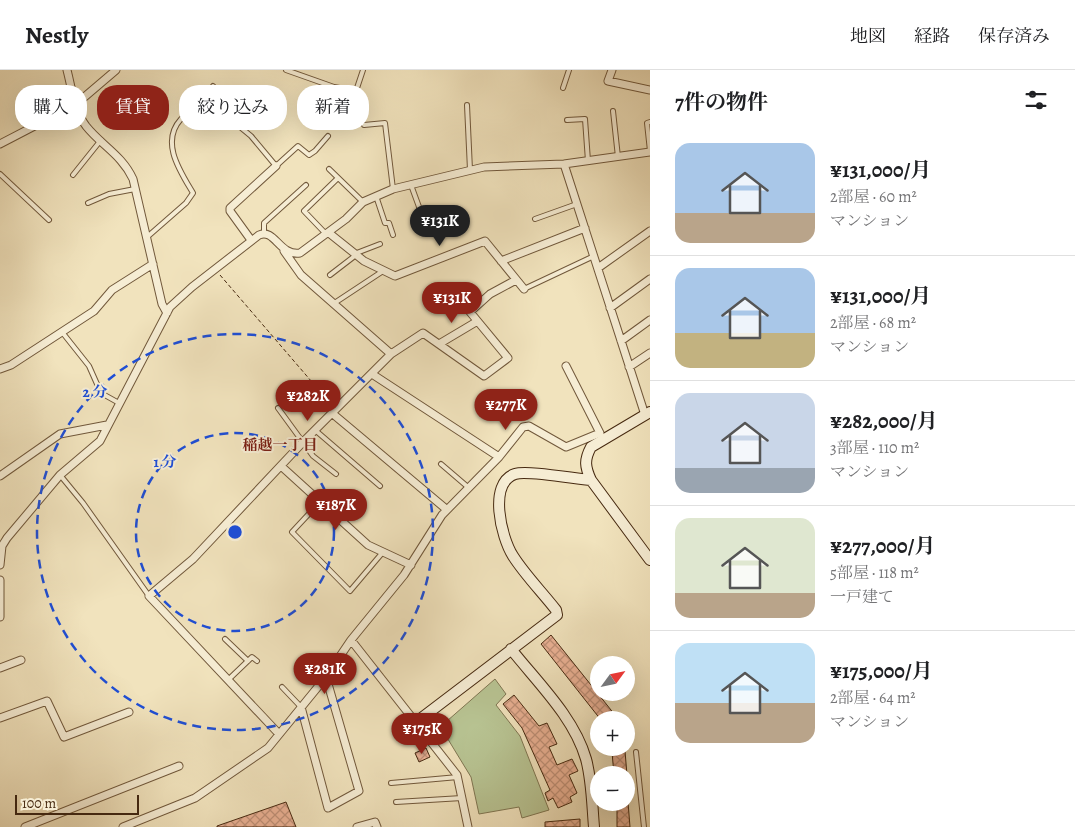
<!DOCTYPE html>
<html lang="ja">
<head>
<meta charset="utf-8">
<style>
  body { margin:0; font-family:Alegreya,"Noto Serif JP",serif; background:#f6f6f6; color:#202124; height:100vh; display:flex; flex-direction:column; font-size:19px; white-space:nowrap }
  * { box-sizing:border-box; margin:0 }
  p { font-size:16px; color:#757577 }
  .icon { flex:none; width:28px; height:28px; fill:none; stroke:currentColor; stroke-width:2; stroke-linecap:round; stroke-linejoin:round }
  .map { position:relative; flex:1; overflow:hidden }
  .details { display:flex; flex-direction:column; background:#fff; width:425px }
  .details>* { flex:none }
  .hud { position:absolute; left:15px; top:15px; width:475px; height:45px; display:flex; gap:10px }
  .needle { width:32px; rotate:57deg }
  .fabs { position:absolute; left:590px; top:586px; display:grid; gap:10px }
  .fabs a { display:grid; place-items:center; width:45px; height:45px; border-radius:50%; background:#fff; box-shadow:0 5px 20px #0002; font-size:25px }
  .scale { position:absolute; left:15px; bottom:12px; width:124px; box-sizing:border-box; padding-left:5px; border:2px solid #462910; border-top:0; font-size:14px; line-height:18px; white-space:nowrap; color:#462910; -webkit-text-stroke:4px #f6edd4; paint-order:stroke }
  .price { position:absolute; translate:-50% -42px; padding:0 11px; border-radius:18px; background:#8f2418; color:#fff; font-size:16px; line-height:32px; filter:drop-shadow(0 1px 2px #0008) }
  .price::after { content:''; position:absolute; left:50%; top:30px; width:15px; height:11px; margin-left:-8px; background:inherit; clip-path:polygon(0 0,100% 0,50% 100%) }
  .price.selected { background:#222; color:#fff }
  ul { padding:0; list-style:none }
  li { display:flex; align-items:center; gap:15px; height:125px; padding:0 25px }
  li+li { border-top:1px solid #e0e0e0 }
  li span { display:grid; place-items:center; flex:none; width:140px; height:100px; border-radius:15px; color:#555 }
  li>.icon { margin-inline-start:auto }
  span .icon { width:60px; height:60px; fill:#fffc; stroke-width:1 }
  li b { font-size:21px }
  h2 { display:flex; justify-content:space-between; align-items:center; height:60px; padding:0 25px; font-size:21px }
  .chip { padding:0 18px; border-radius:20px; background:#fff; box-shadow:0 5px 20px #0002; font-size:18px; line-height:45px }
  .chip.selected { background:#8f2418; color:#fff }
  header { display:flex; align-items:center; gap:30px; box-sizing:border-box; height:70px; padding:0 25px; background:#fff; border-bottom:1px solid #e0e0e0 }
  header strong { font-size:24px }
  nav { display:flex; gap:28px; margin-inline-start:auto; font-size:18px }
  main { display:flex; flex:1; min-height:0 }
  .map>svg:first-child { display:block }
</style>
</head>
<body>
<header>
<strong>Nestly</strong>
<nav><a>地図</a><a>経路</a><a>保存済み</a></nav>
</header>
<main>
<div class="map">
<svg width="650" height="757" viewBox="0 0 650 757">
  <defs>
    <pattern id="building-cross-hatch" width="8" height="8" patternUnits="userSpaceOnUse" patternTransform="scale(1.25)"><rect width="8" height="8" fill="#eab194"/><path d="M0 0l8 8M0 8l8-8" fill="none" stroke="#bf9077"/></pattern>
  </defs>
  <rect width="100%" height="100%" fill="#f1e3bd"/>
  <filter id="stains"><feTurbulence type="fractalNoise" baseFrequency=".004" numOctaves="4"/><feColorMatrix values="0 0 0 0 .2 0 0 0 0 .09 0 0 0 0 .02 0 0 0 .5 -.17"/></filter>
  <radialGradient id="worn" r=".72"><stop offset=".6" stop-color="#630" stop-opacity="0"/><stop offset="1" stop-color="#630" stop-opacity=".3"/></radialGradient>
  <!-- pitch -->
  <path fill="#b8c493" stroke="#7f7652" d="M 495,609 L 506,624 L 496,635 L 520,666 L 549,740 L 522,748 L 519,737 L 479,744 L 471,707 L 446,666 L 447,651 Z"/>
  <!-- building -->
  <path fill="url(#building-cross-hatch)" stroke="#462910" d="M 551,565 L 619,650 L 601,650 L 541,574 Z
    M 514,625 L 539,656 L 547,653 L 557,674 L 549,677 L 557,695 L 572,689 L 578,701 L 569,705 L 577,723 L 570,727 L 572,732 L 558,738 L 553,728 L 548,731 L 545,723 L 550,720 L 522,658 L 503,634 Z
    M 406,653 L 417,667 L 408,674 L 398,661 L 398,658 Z
    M 426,678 L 430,687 L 419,692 L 415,683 Z
    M 625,681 L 627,705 L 614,705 L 612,682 Z
    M 286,732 L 296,757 L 217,757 L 217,756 Z
    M 617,732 L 628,732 L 630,757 L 617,757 Z
    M 580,749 L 580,757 L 545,757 L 545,752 Z"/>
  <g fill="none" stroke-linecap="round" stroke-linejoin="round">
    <!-- lane casing -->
    <g stroke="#71583b" stroke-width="6">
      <path id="lane" d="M 286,0 L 334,17 L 356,21 L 363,0
        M 563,18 L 569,0
        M 206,29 L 251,66 L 276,96 L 298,76 L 309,85 L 315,81 L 328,66
        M 467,35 L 470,100
        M 613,41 L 618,87
        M 567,50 L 585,49 L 588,91
        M 650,52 L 647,53 L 650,81
        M 364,55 L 385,53 L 393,119
        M 329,99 L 363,132
        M 0,104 L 49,150
        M 73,105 L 101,70
        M 411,115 L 426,156
        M 376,126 L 385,153 L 389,153 L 393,165
        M 88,133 L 109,124 L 135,119
        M 535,149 L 577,134
        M 264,163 L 264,153 L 306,115
        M 326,164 L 304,141 L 338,108
        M 146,168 L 186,133 L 193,123 C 180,101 160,72 181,49 C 184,46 188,45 191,43 C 201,36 207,26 213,16
        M 354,184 L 380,174
        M 330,205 L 356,185
        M 524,219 L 594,186
        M 333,234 L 383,201
        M 62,262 L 89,296 L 101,323 L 119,333
        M 278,338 L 313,386 L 336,404
        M 315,360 L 380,416
        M 441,394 L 469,418
        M 60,405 L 83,433 L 149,526
        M 320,432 L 292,462 L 350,521 L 383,482
        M 225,569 L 248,591
        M 228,610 L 252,587 L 257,591
        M 282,617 L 301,637
        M 636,682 L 644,757
        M 391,713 L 458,707
        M 396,732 L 462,728"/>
    </g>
    <!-- street casing -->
    <g stroke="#71583b" stroke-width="9">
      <path id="street" d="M 67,0 C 72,19 74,40 86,56 C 101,75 122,85 133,109 L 162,234 L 167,243
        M 612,0 L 608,11 L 650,20
        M 0,74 L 75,35 L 116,0
        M 564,94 L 645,345
        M 329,163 L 364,191 L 395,206 L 485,171 L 524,219
        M 251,170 L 230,141 L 230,138 L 276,96
        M 501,191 L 585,158
        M 598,198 L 650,161
        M 610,238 L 650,209
        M 621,271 L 650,250
        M 439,274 L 476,252
        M 391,284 L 423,263 L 484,306 L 508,288 L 470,242 L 490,224 L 516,210
        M 629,297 L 650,283
        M 0,299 L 11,295 L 94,241 L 112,220 L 153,194
        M 372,304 L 499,387 L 523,357 L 529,356 L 566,377 L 600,363 L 566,296
        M 333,344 L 446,439
        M 281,396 L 368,475 L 411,495
        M 0,406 L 60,364 L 107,355
        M 0,495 L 2,476 L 7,468 L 60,405 L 100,371 L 170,237 L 192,217 L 259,165 C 275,158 279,186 300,183 L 346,149 L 363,132 L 393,119 L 484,97 L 564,94 L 650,82
        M 0,510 L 0,547
        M 351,570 L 457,705 L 468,757
        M 0,598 L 21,590
        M 301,637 L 328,738 L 359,721 L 326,607
        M 0,648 L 47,631 L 64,667 L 129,642
        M 279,664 L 149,526 L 193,489 L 304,371 L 391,284 L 301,205 L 284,181
        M 25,757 L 179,696
        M 123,757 L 195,728 L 268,678 L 326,607 L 351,570 L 404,505 L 442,445 L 499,387
        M 357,757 L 375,752 L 377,757"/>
    </g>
    <!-- secondary casing -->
    <g stroke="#462910" stroke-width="12">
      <path id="secondary" d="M 650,342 L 591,377 C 584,390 585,397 591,410 L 650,490
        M 511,579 C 537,612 574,647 586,689 C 592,711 592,734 594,757
        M 415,653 L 557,545 L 556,540 C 542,522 525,505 513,486 C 501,467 488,413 515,404 C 527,400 576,409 591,410"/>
    </g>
    <!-- path -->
    <path stroke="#462910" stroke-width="1" stroke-dasharray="4 2.5" stroke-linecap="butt" d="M 220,205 L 330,333"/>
    <!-- lane -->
    <use href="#lane" stroke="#f6edd4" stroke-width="4"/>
    <!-- street -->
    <use href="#street" stroke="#f6edd4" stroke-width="7"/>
    <!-- secondary -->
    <use href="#secondary" stroke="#f6edd4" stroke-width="10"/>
  </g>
  <!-- distance rings -->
  <g fill="none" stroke="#1d4ed8" stroke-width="2.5" stroke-dasharray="9 6">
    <circle cx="235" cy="462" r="99"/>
    <circle cx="235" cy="462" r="198"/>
  </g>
  <g text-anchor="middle" stroke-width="4" stroke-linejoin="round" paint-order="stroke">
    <!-- neighbourhood labels -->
    <g font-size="15" font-weight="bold" fill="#7a1f14" stroke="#f6edd4">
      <text x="280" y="380">稲越一丁目</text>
    </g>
  </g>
  <circle cx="235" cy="462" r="8" fill="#1d4ed8" stroke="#f6edd4" stroke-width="2.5"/>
  <g font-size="15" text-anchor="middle" font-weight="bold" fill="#1d4ed8" stroke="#f6edd4" stroke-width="4" stroke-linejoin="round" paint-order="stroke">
    <text x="95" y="327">2 分</text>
    <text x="165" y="397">1 分</text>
  </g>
  <rect width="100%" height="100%" filter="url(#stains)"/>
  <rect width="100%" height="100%" fill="url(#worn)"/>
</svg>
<div class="fabs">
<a><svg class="needle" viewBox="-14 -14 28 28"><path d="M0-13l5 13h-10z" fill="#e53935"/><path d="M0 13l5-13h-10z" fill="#757577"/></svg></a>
<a>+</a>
<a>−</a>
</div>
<div class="scale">100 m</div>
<b class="price selected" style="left:440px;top:177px">¥131K</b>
<b class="price" style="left:452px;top:254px">¥131K</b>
<b class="price" style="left:308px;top:352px">¥282K</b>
<b class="price" style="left:506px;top:361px">¥277K</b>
<b class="price" style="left:336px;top:461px">¥187K</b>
<b class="price" style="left:325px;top:625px">¥281K</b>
<b class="price" style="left:422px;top:685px">¥175K</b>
<div class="hud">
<a class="chip">購入</a>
<a class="chip selected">賃貸</a>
<a class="chip">絞り込み</a>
<a class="chip">新着</a>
</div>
</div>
<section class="details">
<h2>7件の物件<svg class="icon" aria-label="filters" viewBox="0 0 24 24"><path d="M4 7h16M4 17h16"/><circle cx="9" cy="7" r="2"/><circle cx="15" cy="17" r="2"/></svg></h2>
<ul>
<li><span style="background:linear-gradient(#a9c7e8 70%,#b9a48a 0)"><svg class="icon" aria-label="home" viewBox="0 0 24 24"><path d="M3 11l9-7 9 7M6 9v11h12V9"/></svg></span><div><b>¥131,000/月</b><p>2部屋 · 60 m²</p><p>マンション</p></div></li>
<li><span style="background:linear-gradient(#a9c7e8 65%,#c2b280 0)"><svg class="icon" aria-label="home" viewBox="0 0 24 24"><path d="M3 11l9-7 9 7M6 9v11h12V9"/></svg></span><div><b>¥131,000/月</b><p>2部屋 · 68 m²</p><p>マンション</p></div></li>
<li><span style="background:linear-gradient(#c9d6e8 75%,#9aa5b1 0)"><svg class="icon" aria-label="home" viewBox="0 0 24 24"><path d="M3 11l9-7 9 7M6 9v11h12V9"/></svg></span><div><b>¥282,000/月</b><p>3部屋 · 110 m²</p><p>マンション</p></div></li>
<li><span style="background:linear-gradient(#dfe7d0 75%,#b9a48a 0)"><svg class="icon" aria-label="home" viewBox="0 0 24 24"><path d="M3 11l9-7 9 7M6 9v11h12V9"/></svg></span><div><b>¥277,000/月</b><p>5部屋 · 118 m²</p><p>一戸建て</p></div></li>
<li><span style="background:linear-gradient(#bfe0f5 60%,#b9a48a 0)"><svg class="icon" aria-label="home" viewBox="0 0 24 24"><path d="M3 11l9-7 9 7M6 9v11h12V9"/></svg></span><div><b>¥175,000/月</b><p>2部屋 · 64 m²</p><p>マンション</p></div></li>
</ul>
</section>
</main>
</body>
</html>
